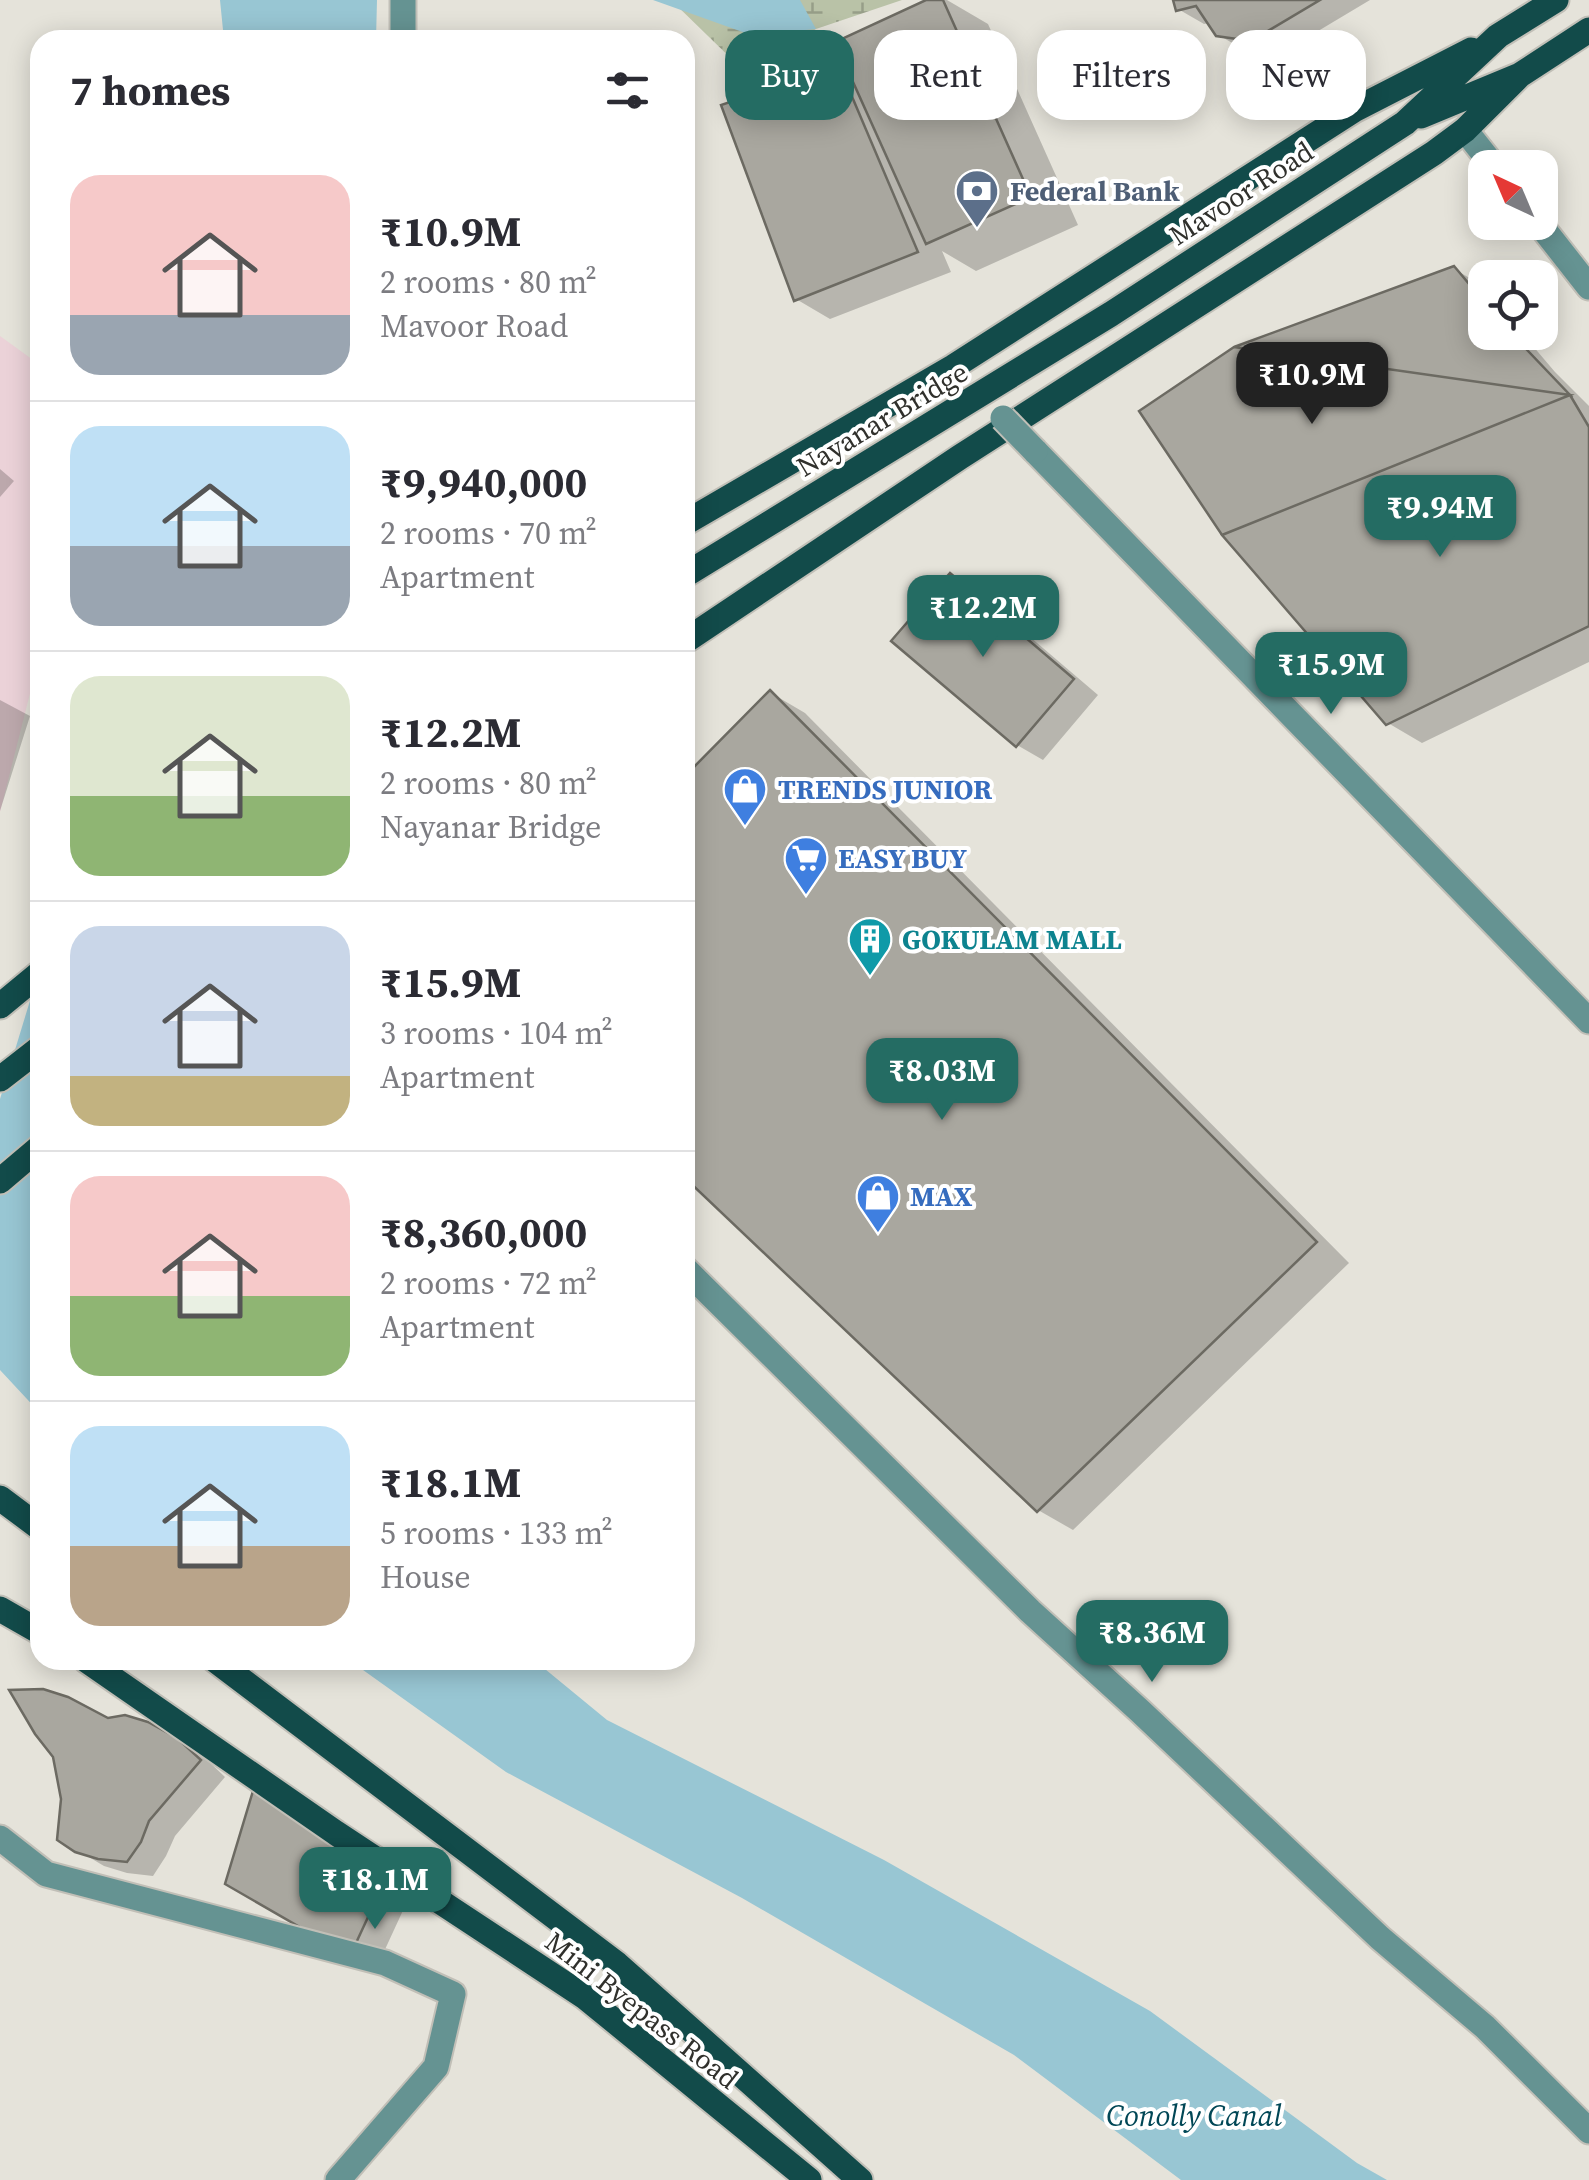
<!DOCTYPE html>
<html lang="en">
<head>
<meta charset="utf-8">
<style>
  body { margin:0; font-family:"Source Serif 4",serif; background:#f7f7f7; color:#2b2b33; height:100vh; display:flex; flex-direction:column; font-size:38px; white-space:nowrap }
  * { box-sizing:border-box; margin:0 }
  p { font-size:32px; color:#7c7c81 }
  .icon { flex:none; width:55px; height:55px; fill:none; stroke:currentColor; stroke-width:2; stroke-linecap:round; stroke-linejoin:round }
  .map { position:relative; flex:1; overflow:hidden }
  .panel { position:absolute; left:30px; top:30px; width:665px; height:1640px; display:flex; flex-direction:column; background:#fff; border-radius:30px; box-shadow:0 5px 25px #0003 }
  .panel>* { flex:none }
  .guide { position:absolute; left:725px; top:30px; width:712px; height:90px; display:flex; gap:20px }
  .needle { width:65px; rotate:316deg }
  .controls { position:absolute; left:1468px; top:150px; display:grid; gap:20px }
  .controls a { display:grid; place-items:center; width:90px; height:90px; border-radius:20px; background:#fff; box-shadow:0 5px 25px #0003; font-size:50px }
  .price { position:absolute; translate:-50% -85px; padding:0 22px; border-radius:20px; background:#246c63; color:#fff; font-size:32px; line-height:65px; filter:drop-shadow(0 2px 5px #0008) }
  .price::after { content:''; position:absolute; left:50%; top:60px; width:30px; height:22px; margin-left:-15px; background:inherit; clip-path:polygon(0 0,100% 0,50% 100%) }
  .price.on { background:#222; color:#fff }
  ul { padding:0; list-style:none }
  li { display:flex; align-items:center; gap:30px; height:250px; padding:0 40px }
  li+li { border-top:2px solid #e1e1e2 }
  li span { display:grid; place-items:center; flex:none; width:280px; height:200px; border-radius:30px; color:#555 }
  li>.icon { margin-inline-start:auto }
  span .icon { width:120px; height:120px; fill:#fffc; stroke-width:1 }
  li b { font-size:42px }
  h2 { display:flex; justify-content:space-between; align-items:center; height:120px; padding:0 40px; font-size:42px }
  .tag { padding:0 35px; border-radius:30px; background:#fff; box-shadow:0 5px 25px #0003; font-size:35px; line-height:90px }
  .tag.on { background:#246c63; color:#fff }
  .map>svg:first-child { display:block }
</style>
</head>
<body>
<div class="map">
<svg width="1589" height="2180" viewBox="0 0 1589 2180">
  <defs>
    <pattern id="wetland-marsh" width="20" height="14" patternUnits="userSpaceOnUse" patternTransform="scale(2.5)"><rect width="20" height="14" fill="#b9c2a7"/><path d="M1 5h8M5 5V1M11 12h8M15 12V8" fill="none" stroke="#979e88"/></pattern>
  </defs>
  <rect width="100%" height="100%" fill="#e5e3da"/>
  <!-- medical -->
  <path fill="#ebd2d8" d="M 0,336 L 40,365 L 40,654 L 0,812 Z"/>
  <!-- wetland -->
  <path fill="url(#wetland-marsh)" d="M 671,0 L 902,0 L 816,29 L 744,71 Z"/>
  <!-- water -->
  <path fill="#98c6d3" d="M 220,0 L 377,0 L 376,40 L 224,40 Z
    M 653,0 L 800,0 L 816,29 L 751,35 Z
    M 40,968 L 40,1413 L 0,1370 L 0,1099 Z
    M 349,1660 L 534,1660 L 607,1720 L 884,1860 L 1150,2011 L 1357,2163 L 1387,2180 L 1181,2180 L 1014,2055 L 742,1898 L 506,1772 Z"/>
  <!-- shadow -->
  <path fill="#0003" d="M 932,0 L 947,0 L 988,24 L 1078,225 L 976,271 L 942,251 L 951,272 L 830,319 L 796,299 L 839,69 L 853,77 Z
    M 1176,0 L 1370,0 L 1278,55 L 1244,50 L 1217,34 L 1210,23 L 1204,24 L 1178,9 Z
    M 1454,269 L 1480,284 L 1485,290 L 1485,332 L 1521,332 L 1555,372 L 1589,406 L 1589,662 L 1422,743 L 1388,723 Z
    M 0,469 L 14,481 L 0,497 Z
    M 950,576 L 976,591 L 1098,695 L 1043,760 L 1017,745 Z
    M 771,693 L 805,713 L 1349,1263 L 1073,1530 L 1038,1510 L 685,1175 L 685,779 Z
    M 0,700 L 30,716 L 0,811 Z
    M 107,1721 L 147,1724 L 203,1756 L 225,1777 L 175,1836 L 166,1856 L 153,1876 L 127,1873 L 104,1866 L 77,1850 Z
    M 255,1795 L 411,1893 L 376,1969 L 228,1883 Z"/>
  <!-- building -->
  <path fill="#a9a79f" stroke="#6c6a62" stroke-width="2.5" d="M 926,0 L 943,0 L 1031,197 L 926,244 L 835,42 Z
    M 1173,0 L 1320,0 L 1251,41 L 1216,36 L 1196,6 L 1176,11 Z
    M 839,66 L 918,252 L 794,301 L 721,105 Z
    M 1454,266 L 1485,303 L 1485,332 L 1510,332 L 1570,395 L 1234,347 Z
    M 1234,347 L 1570,395 L 1222,535 L 1139,411 Z
    M 1570,395 L 1589,427 L 1589,626 L 1386,725 L 1222,535 Z
    M 950,573 L 1074,679 L 1016,747 L 891,641 Z
    M 770,690 L 1317,1242 L 1037,1512 L 685,1178 L 685,776 Z
    M 43,1689 L 68,1697 L 108,1718 L 125,1715 L 148,1722 L 177,1738 L 201,1760 L 149,1821 L 141,1842 L 127,1862 L 98,1859 L 75,1852 L 57,1840 L 61,1799 L 53,1757 L 35,1734 L 9,1690 Z
    M 253,1791 L 387,1876 L 350,1956 L 225,1884 Z"/>
  <g fill="none" stroke-linecap="round" stroke-linejoin="round">
    <!-- minor casing -->
    <g stroke="#c1bfb7" stroke-width="29">
      <path id="minor" d="M 403,40 L 403,0
        M 1465,130 L 1495,168
        M 1538,222 L 1589,287
        M 1035,451 L 1589,1021
        M 685,1269 L 1030,1611 L 1140,1711 L 1380,1938 L 1485,2027 L 1589,2131
        M 0,1838 L 46,1874 L 385,1963 L 453,1994 L 436,2067 L 338,2180"/>
    </g>
    <!-- major casing -->
    <g stroke="#c1bfb7" stroke-width="29">
      <path id="major" d="M 1421,116 L 1520,75 L 1589,30
        M 685,523 L 953,367 L 1354,110 L 1471,50
        M 685,575 L 1111,314 L 1405,123 L 1498,36 L 1556,0
        M 685,641 L 960,457 L 1434,153 L 1465,130 L 1520,75
        M 0,1006 L 40,973
        M 0,1079 L 40,1048
        M 0,1181 L 40,1147
        M 0,1498 L 40,1528
        M 0,1609 L 40,1632
        M 86,1660 L 336,1833 L 585,1997 L 809,2180
        M 215,1660 L 617,1964 L 860,2180"/>
    </g>
    <!-- minor -->
    <use href="#minor" stroke="#659392" stroke-width="25"/>
    <!-- major -->
    <use href="#major" stroke="#124b4a" stroke-width="25"/>
    <!-- minor-bridge casing -->
    <g stroke="#c1bfb7" stroke-width="29" stroke-linecap="butt">
      <path id="minor-bridge" d="M 1003,418 L 1035,451"/>
    </g>
    <!-- minor-bridge -->
    <use href="#minor-bridge" stroke="#659392" stroke-width="25"/>
  </g>
  <!-- icons -->
  <defs>
    <g id="bank-pin" transform="scale(2.25)"><path d="M0 17L-7.5 6A9.5 9.5 0 1 1 7.5 6Z" fill="#5c6f8a" stroke="#fff"/><path d="M-6-4H6V4H-6ZM0-2.3a2.3 2.3 0 1 0 0 4.6a2.3 2.3 0 1 0 0-4.6Z" fill="#fff"/></g>
    <g id="shop-pin" transform="scale(2.25)"><path d="M0 17L-7.5 6A9.5 9.5 0 1 1 7.5 6Z" fill="#3f7fe0" stroke="#fff"/><path d="M-5-2.5h2.3a2.7 3.5 0 0 1 5.4 0H5L5.5 6h-11ZM-1.5-2.5h3a1.5 2.3 0 0 0-3 0Z" fill="#fff"/></g>
    <g id="supermarket-pin" transform="scale(2.25)"><path d="M0 17L-7.5 6A9.5 9.5 0 1 1 7.5 6Z" fill="#3f7fe0" stroke="#fff"/><path d="M-6-5.5h2.5l.6 2H6L4.5 2H-2.5L-4.4-4H-6ZM-1.5 3.2a1.3 1.3 0 1 0 .1 0ZM3 3.2a1.3 1.3 0 1 0 .1 0Z" fill="#fff"/></g>
    <g id="building-pin" transform="scale(2.25)"><path d="M0 17L-7.5 6A9.5 9.5 0 1 1 7.5 6Z" fill="#0f9aa8" stroke="#fff"/><path d="M-4-6H4V6H1V3H-1V6H-4ZM-2.5-4.3h1.7v1.8h-1.7ZM.8-4.3h1.7v1.8H.8ZM-2.5-1h1.7V.8h-1.7ZM.8-1h1.7V.8H.8Z" fill="#fff"/></g>
  </defs>
  <g fill-rule="evenodd">
    <use href="#bank-pin" x="977" y="191"/>
    <use href="#shop-pin" x="745" y="789"/>
    <use href="#supermarket-pin" x="806" y="858"/>
    <use href="#building-pin" x="870" y="939"/>
    <use href="#shop-pin" x="878" y="1196"/>
  </g>
  <g text-anchor="middle" stroke-width="8" stroke-linejoin="round" paint-order="stroke">
    <!-- service labels -->
    <g font-size="28" font-weight="bold" fill="#4e5e75" stroke="#fff" text-anchor="start">
      <text x="1010" y="201">Federal Bank</text>
    </g>
    <!-- street labels -->
    <g font-size="28" fill="#30302c" stroke="#fff">
      <text transform="translate(1241 193) rotate(-33)" y="10">Mavoor Road</text>
      <text transform="translate(882 419) rotate(-31)" y="10">Nayanar Bridge</text>
      <text transform="translate(642 2010) rotate(38)" y="10">Mini Byepass Road</text>
    </g>
    <!-- shop labels -->
    <g font-size="28" font-weight="bold" fill="#366cbe" stroke="#fff" text-anchor="start">
      <text x="778" y="799">TRENDS JUNIOR</text>
      <text x="838" y="868">EASY BUY</text>
      <text x="910" y="1206">MAX</text>
    </g>
    <!-- culture labels -->
    <g font-size="28" font-weight="bold" fill="#0d838f" stroke="#fff" text-anchor="start">
      <text x="902" y="949">GOKULAM MALL</text>
    </g>
    <!-- water labels -->
    <g font-size="30" font-style="italic" fill="#014756" stroke="#fff">
      <text x="1194" y="2126">Conolly Canal</text>
    </g>
  </g>
</svg>
<div class="controls">
<a><svg class="needle" viewBox="-14 -14 28 28"><path d="M0-13l5 13h-10z" fill="#e53935"/><path d="M0 13l5-13h-10z" fill="#7c7c81"/></svg></a>
<a><svg class="icon" aria-label="locate" viewBox="0 0 24 24"><circle cx="12" cy="12" r="6"/><path d="M12 2v4M12 18v4M2 12h4M18 12h4"/></svg></a>
</div>
<b class="price on" style="left:1312px;top:427px">₹10.9M</b>
<b class="price" style="left:1440px;top:560px">₹9.94M</b>
<b class="price" style="left:983px;top:660px">₹12.2M</b>
<b class="price" style="left:1331px;top:717px">₹15.9M</b>
<b class="price" style="left:942px;top:1123px">₹8.03M</b>
<b class="price" style="left:1152px;top:1685px">₹8.36M</b>
<b class="price" style="left:375px;top:1932px">₹18.1M</b>
<div class="guide">
<a class="tag on">Buy</a>
<a class="tag">Rent</a>
<a class="tag">Filters</a>
<a class="tag">New</a>
</div>
<section class="panel">
<h2>7 homes<svg class="icon" aria-label="filters" viewBox="0 0 24 24"><path d="M4 7h16M4 17h16"/><circle cx="9" cy="7" r="2"/><circle cx="15" cy="17" r="2"/></svg></h2>
<ul>
<li><span style="background:linear-gradient(#f6c9c9 70%,#9aa5b1 0)"><svg class="icon" aria-label="home" viewBox="0 0 24 24"><path d="M3 11l9-7 9 7M6 9v11h12V9"/></svg></span><div><b>₹10.9M</b><p>2 rooms · 80 m²</p><p>Mavoor Road</p></div></li>
<li><span style="background:linear-gradient(#bfe0f5 60%,#9aa5b1 0)"><svg class="icon" aria-label="home" viewBox="0 0 24 24"><path d="M3 11l9-7 9 7M6 9v11h12V9"/></svg></span><div><b>₹9,940,000</b><p>2 rooms · 70 m²</p><p>Apartment</p></div></li>
<li><span style="background:linear-gradient(#dfe7d0 60%,#8fb573 0)"><svg class="icon" aria-label="home" viewBox="0 0 24 24"><path d="M3 11l9-7 9 7M6 9v11h12V9"/></svg></span><div><b>₹12.2M</b><p>2 rooms · 80 m²</p><p>Nayanar Bridge</p></div></li>
<li><span style="background:linear-gradient(#c9d6e8 75%,#c2b280 0)"><svg class="icon" aria-label="home" viewBox="0 0 24 24"><path d="M3 11l9-7 9 7M6 9v11h12V9"/></svg></span><div><b>₹15.9M</b><p>3 rooms · 104 m²</p><p>Apartment</p></div></li>
<li><span style="background:linear-gradient(#f6c9c9 60%,#8fb573 0)"><svg class="icon" aria-label="home" viewBox="0 0 24 24"><path d="M3 11l9-7 9 7M6 9v11h12V9"/></svg></span><div><b>₹8,360,000</b><p>2 rooms · 72 m²</p><p>Apartment</p></div></li>
<li><span style="background:linear-gradient(#bfe0f5 60%,#b9a48a 0)"><svg class="icon" aria-label="home" viewBox="0 0 24 24"><path d="M3 11l9-7 9 7M6 9v11h12V9"/></svg></span><div><b>₹18.1M</b><p>5 rooms · 133 m²</p><p>House</p></div></li>
</ul>
</section>
</div>
</body>
</html>
